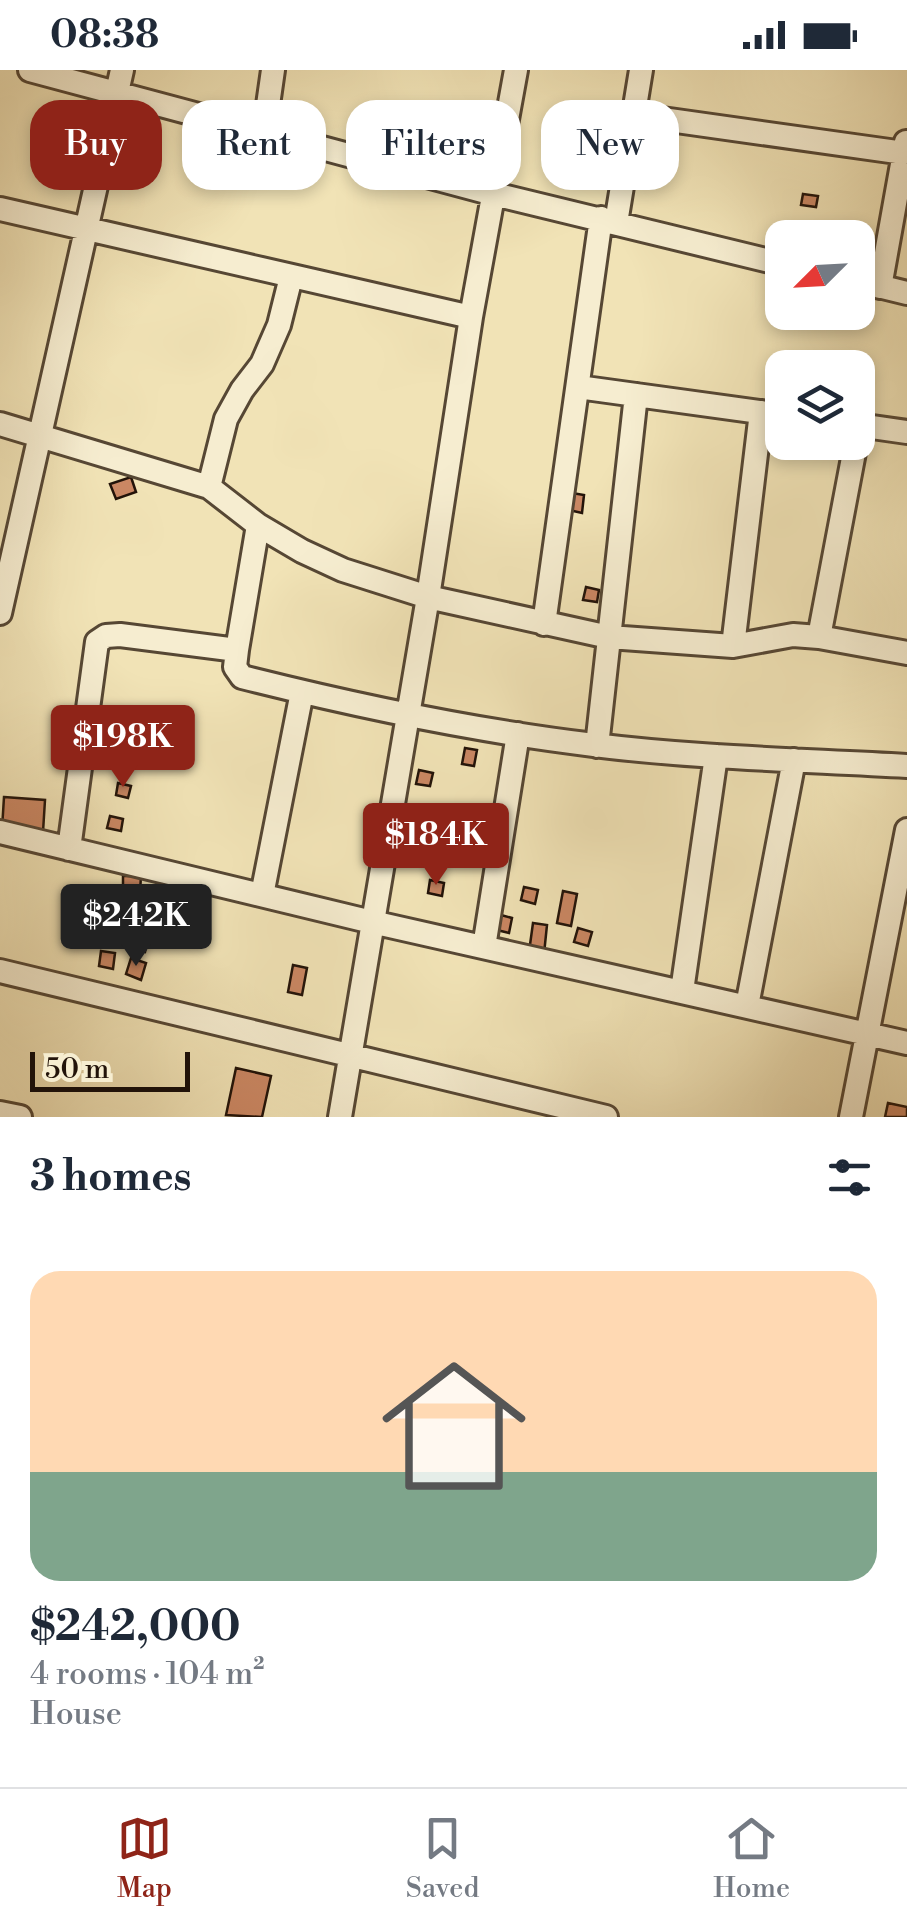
<!DOCTYPE html>
<html lang="en">
<head>
<meta charset="utf-8">
<style>
  body { margin:0; font-family:"Libre Bodoni",serif; background:#f2f2f3; color:#1f2937; height:100vh; display:flex; flex-direction:column; font-size:38px; white-space:nowrap }
  * { box-sizing:border-box; margin:0 }
  p { font-size:32px; color:#747a83 }
  .icon { flex:none; width:55px; height:55px; fill:none; stroke:currentColor; stroke-width:2; stroke-linecap:round; stroke-linejoin:round }
  .map { position:relative; height:1047px; overflow:hidden }
  .side { display:flex; flex-direction:column; background:#fff; flex:1 }
  .side>* { flex:none }
  .top-card { position:absolute; left:30px; top:30px; width:848px; height:90px; display:flex; gap:20px }
  .needle { width:65px; rotate:246deg }
  .buttons { position:absolute; left:765px; top:150px; display:grid; gap:20px }
  .buttons a { display:grid; place-items:center; width:110px; height:110px; border-radius:20px; background:#fff; box-shadow:0 5px 15px #0003; font-size:50px }
  .scale { position:absolute; left:30px; bottom:25px; width:160px; box-sizing:border-box; padding-left:10px; border:5px solid #221309; border-top:0; font-size:28px; line-height:35px; white-space:nowrap; color:#221309; -webkit-text-stroke:8px #f6edd0; paint-order:stroke }
  .price { position:absolute; translate:-50% -85px; padding:0 22px; border-radius:10px; background:#8f2418; color:#fff; font-size:32px; line-height:65px; filter:drop-shadow(0 2px 5px #0008) }
  .price::after { content:''; position:absolute; left:50%; top:60px; width:30px; height:22px; margin-left:-15px; background:inherit; clip-path:polygon(0 0,100% 0,50% 100%) }
  .price.current { background:#222; color:#fff }
  ul { padding:0; list-style:none }
  li { display:grid; align-content:center; gap:20px; height:530px; padding:0 30px }
  li span { display:grid; place-items:center; height:310px; border-radius:30px; color:#555 }
  li>.icon { margin-inline-start:auto }
  span .icon { width:180px; height:180px; fill:#fffc; stroke-width:1 }
  li b { font-size:42px }
  h2 { display:flex; justify-content:space-between; align-items:center; height:120px; padding:0 30px; font-size:42px }
  .pill { padding:0 35px; border-radius:30px; background:#fff; box-shadow:0 5px 15px #0003; font-size:35px; line-height:90px }
  .pill.current { background:#8f2418; color:#fff }
  .status { display:flex; justify-content:space-between; align-items:center; height:70px; padding:0 50px; background:#fff; direction:ltr }
  .status svg { height:28px; fill:currentColor }
  .tabs { display:flex; justify-content:space-around; align-items:center; height:140px; border-top:2px solid #e0e1e3; background:#fff; font-size:28px; color:#747a83 }
  .tabs a { display:grid; justify-items:center; gap:5px }
  .tabs .current { color:#8f2418 }
  .map>svg:first-child { display:block }
</style>
</head>
<body>
<div class="status"><b>08:38</b><svg viewBox="0 0 49 12"><path d="M0 12V9h3v3zM5 12V6h3v6zM10 12V3h3v9zM15 12V0h3v12zM26 1h20v11H26zM47 4h2v5h-2z"/></svg></div>
<div class="map">
<svg width="907" height="1047" viewBox="0 0 907 1047">
  <rect width="100%" height="100%" fill="#f1e3b6"/>
  <filter id="stains"><feTurbulence type="fractalNoise" baseFrequency=".002" numOctaves="4"/><feColorMatrix values="0 0 0 0 .2 0 0 0 0 .09 0 0 0 0 .02 0 0 0 .5 -.17"/></filter>
  <radialGradient id="worn" r=".72"><stop offset=".6" stop-color="#630" stop-opacity="0"/><stop offset="1" stop-color="#630" stop-opacity=".3"/></radialGradient>
  <!-- building -->
  <path fill="#ca8763" stroke="#221309" stroke-width="2.5" d="M 803,124 L 818,126 L 816,137 L 801,135 Z
    M 131,407 L 136,422 L 116,429 L 110,414 Z
    M 572,423 L 584,425 L 582,443 L 569,440 Z
    M 586,517 L 599,520 L 597,532 L 583,530 Z
    M 465,678 L 477,680 L 474,696 L 462,694 Z
    M 419,700 L 433,703 L 430,716 L 416,714 Z
    M 118,713 L 131,716 L 128,728 L 116,725 Z
    M 4,727 L 45,730 L 43,762 L 2,759 Z
    M 110,746 L 123,749 L 121,761 L 107,758 Z
    M 458,758 L 472,761 L 470,774 L 455,771 Z
    M 475,763 L 489,766 L 486,780 L 471,776 Z
    M 436,764 L 447,766 L 444,782 L 433,780 Z
    M 123,806 L 141,806 L 140,822 L 123,821 Z
    M 430,810 L 444,813 L 442,826 L 428,823 Z
    M 524,817 L 538,820 L 535,834 L 521,830 Z
    M 563,821 L 577,824 L 571,856 L 557,853 Z
    M 501,845 L 512,848 L 509,863 L 497,860 Z
    M 109,851 L 150,860 L 145,882 L 105,872 Z
    M 533,853 L 547,855 L 544,884 L 529,882 Z
    M 578,858 L 592,862 L 588,876 L 574,872 Z
    M 101,881 L 115,883 L 113,899 L 99,896 Z
    M 131,888 L 146,893 L 141,910 L 126,904 Z
    M 293,895 L 307,898 L 302,925 L 288,922 Z
    M 236,998 L 271,1006 L 262,1047 L 226,1045 Z
    M 888,1033 L 907,1037 L 907,1047 L 885,1047 Z"/>
  <g fill="none" stroke-linecap="round" stroke-linejoin="round">
    <!-- minor casing -->
    <g stroke="#564734" stroke-width="28">
      <path id="minor" d="M 30,0 L 494,124 L 782,194
        M 634,45 L 904,83
        M 264,63 L 273,0
        M 0,139 L 471,247
        M 616,153 L 641,0
        M 858,211 L 907,223
        M 880,217 L 906,72
        M 578,317 L 782,345
        M 0,354 L 209,417 L 258,455 L 302,481 L 343,500 L 428,527 L 609,567 L 733,576 L 793,565 L 819,567 L 907,583
        M 858,355 L 907,362
        M 209,417 L 226,349 L 242,320 L 262,294 L 279,255 L 291,207
        M 258,455 L 237,580 L 235,597 L 242,607 C 357,636 476,661 594,675 C 698,688 803,690 907,696
        M 0,543 L 122,0
        M 544,554 L 601,148
        M 819,567 L 856,372
        M 733,576 L 761,342
        M 597,676 L 636,325
        M 0,762 L 372,852 L 907,973
        M 69,779 L 97,572 L 106,566 L 120,565 L 237,580
        M 262,825 L 302,622
        M 484,877 L 518,664
        M 0,901 L 606,1047
        M 682,921 L 716,686
        M 747,936 L 794,690
        M 0,1043 L 20,1047
        M 340,1047 L 428,527 L 471,247 L 516,0
        M 851,1047 L 907,760"/>
    </g>
    <!-- minor -->
    <use href="#minor" stroke="#f6edd0" stroke-width="22"/>
  </g>
  <rect width="100%" height="100%" filter="url(#stains)"/>
  <rect width="100%" height="100%" fill="url(#worn)"/>
</svg>
<div class="buttons">
<a><svg class="needle" viewBox="-14 -14 28 28"><path d="M0-13l5 13h-10z" fill="#e53935"/><path d="M0 13l5-13h-10z" fill="#747a83"/></svg></a>
<a><svg class="icon" aria-label="layers" viewBox="0 0 24 24"><path d="M12 4l9 5-9 5-9-5zM3 14l9 5 9-5"/></svg></a>
</div>
<div class="scale">50 m</div>
<b class="price" style="left:123px;top:720px">$198K</b>
<b class="price" style="left:436px;top:818px">$184K</b>
<b class="price current" style="left:136px;top:899px">$242K</b>
<div class="top-card">
<a class="pill current">Buy</a>
<a class="pill">Rent</a>
<a class="pill">Filters</a>
<a class="pill">New</a>
</div>
</div>
<section class="side">
<h2>3 homes<svg class="icon" aria-label="filters" viewBox="0 0 24 24"><path d="M4 7h16M4 17h16"/><circle cx="9" cy="7" r="2"/><circle cx="15" cy="17" r="2"/></svg></h2>
<ul>
<li><span style="background:linear-gradient(#ffd9b3 65%,#7fa58c 0)"><svg class="icon" aria-label="home" viewBox="0 0 24 24"><path d="M3 11l9-7 9 7M6 9v11h12V9"/></svg></span><div><b>$242,000</b><p>4 rooms · 104 m²</p><p>House</p></div></li>
</ul>
</section>
<nav class="tabs">
<a class="current"><svg class="icon" aria-label="map" viewBox="0 0 24 24"><path d="M3 6l6-2 6 2 6-2v14l-6 2-6-2-6 2zM9 4v14M15 6v14"/></svg>Map</a>
<a><svg class="icon" aria-label="saved" viewBox="0 0 24 24"><path d="M7 4h10v16l-5-4-5 4z"/></svg>Saved</a>
<a><svg class="icon" aria-label="home" viewBox="0 0 24 24"><path d="M3 11l9-7 9 7M6 9v11h12V9"/></svg>Home</a>
</nav>
</body>
</html>
